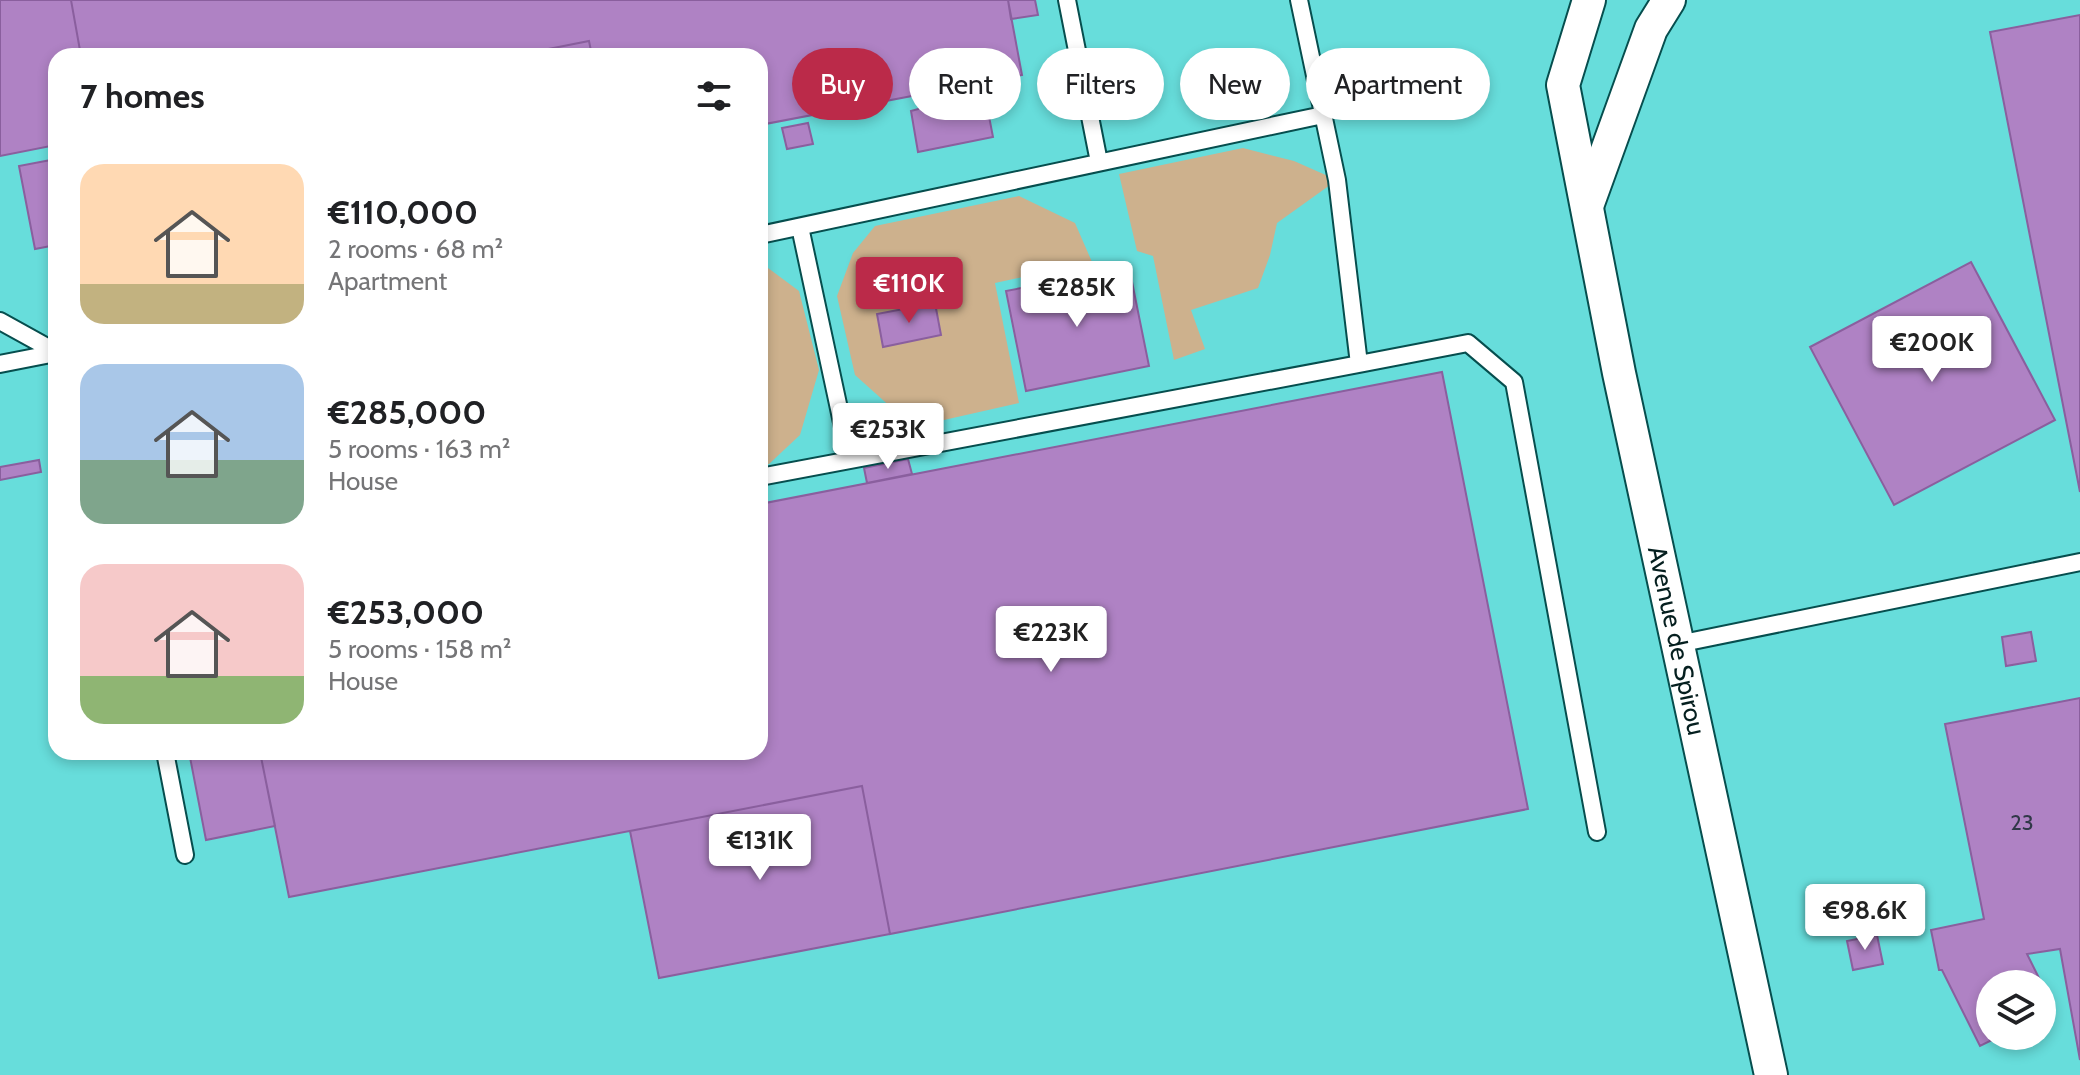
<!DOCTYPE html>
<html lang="en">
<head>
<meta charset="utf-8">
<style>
  body { margin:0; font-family:Cabin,sans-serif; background:#f6f6f6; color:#202124; height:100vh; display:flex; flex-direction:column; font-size:30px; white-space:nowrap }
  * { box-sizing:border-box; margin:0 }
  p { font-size:26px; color:#757577 }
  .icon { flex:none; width:44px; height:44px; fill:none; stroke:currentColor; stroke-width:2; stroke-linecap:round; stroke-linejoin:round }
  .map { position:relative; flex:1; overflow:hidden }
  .panel { position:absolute; left:48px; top:48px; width:720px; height:712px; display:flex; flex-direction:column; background:#fff; border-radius:24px; box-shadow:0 4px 12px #0003 }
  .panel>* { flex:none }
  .guide { position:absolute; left:792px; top:48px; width:760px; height:72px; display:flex; gap:16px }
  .buttons { position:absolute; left:1976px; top:970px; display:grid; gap:16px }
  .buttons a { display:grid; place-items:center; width:80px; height:80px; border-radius:50%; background:#fff; box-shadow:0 4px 12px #0003; font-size:40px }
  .price { position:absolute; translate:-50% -68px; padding:0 18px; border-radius:8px; background:#fff; color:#222; font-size:26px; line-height:52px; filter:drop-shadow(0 2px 4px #0008) }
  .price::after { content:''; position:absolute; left:50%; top:48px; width:24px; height:18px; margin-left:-12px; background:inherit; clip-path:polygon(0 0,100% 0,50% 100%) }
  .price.current { background:#bb2a49; color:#fff }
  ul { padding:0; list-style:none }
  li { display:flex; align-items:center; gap:24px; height:200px; padding:0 32px }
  li span { display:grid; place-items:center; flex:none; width:224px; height:160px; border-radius:24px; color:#555 }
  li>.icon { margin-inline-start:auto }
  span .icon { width:96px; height:96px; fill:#fffc; stroke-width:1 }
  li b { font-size:34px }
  h2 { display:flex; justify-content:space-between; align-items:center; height:96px; padding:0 32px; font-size:34px }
  .chip { padding:0 28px; border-radius:36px; background:#fff; box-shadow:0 4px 12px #0003; font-size:28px; line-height:72px }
  .chip.current { background:#bb2a49; color:#fff }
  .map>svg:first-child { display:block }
</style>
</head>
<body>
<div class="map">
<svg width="2080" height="1075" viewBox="0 0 2080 1075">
  <rect width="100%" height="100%" fill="#67dddb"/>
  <!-- green -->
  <path fill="#cdb18d" d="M 1243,148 L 1294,161 L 1337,180 L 1277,223 L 1270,255 L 1258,288 L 1191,310 L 1205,349 L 1174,360 L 1153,256 L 1137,251 L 1119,174 Z
    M 1019,196 L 1075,223 L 1092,262 L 995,283 L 1019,403 L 913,427 L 855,375 L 837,296 L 853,253 L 875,226 Z
    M 760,262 L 799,291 L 819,370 L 800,435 L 769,464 L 760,465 Z"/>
  <!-- building -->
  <path fill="#af82c4" stroke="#8a5f9e" stroke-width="2" d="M 0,0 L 71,0 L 81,56 L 56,56 L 56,145 L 0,156 Z
    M 71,0 L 1008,0 L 1022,75 L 760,125 L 760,56 L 592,56 L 589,41 L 513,56 L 81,56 Z
    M 1008,0 L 1035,0 L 1038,15 L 1011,19 Z
    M 2080,15 L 2080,492 L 1990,32 Z
    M 589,41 L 592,56 L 513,56 Z
    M 958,88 L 960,101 L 985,96 L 993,137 L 918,152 L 911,111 L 922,108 L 920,95 Z
    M 808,123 L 813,144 L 787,149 L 782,128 Z
    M 56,159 L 56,245 L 35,249 L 19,166 Z
    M 1971,262 L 2055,420 L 1894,505 L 1810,347 Z
    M 1129,267 L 1149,366 L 1026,391 L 1006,291 Z
    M 935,303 L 941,335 L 883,347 L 877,314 Z
    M 1442,372 L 1528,809 L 890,934 L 862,786 L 289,897 L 260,752 L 760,752 L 760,504 Z
    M 908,459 L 912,474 L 867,483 L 864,468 Z
    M 39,460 L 41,472 L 0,480 L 0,467 Z
    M 2031,632 L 2036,661 L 2006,666 L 2002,637 Z
    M 2080,698 L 2080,1060 L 2060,949 L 2027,954 L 2042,984 L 1990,984 L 1990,1036 L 2000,1036 L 1980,1046 L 1942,970 L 1939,970 L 1931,930 L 1984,919 L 1945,724 Z
    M 189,752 L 260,752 L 275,826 L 206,840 Z
    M 862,786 L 890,934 L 659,978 L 630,831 Z
    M 1877,935 L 1883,964 L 1853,970 L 1847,941 Z
    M 2042,985 L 2054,1009 L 2042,1015 Z"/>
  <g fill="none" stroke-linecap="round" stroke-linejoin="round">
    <!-- lane casing -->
    <g stroke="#064e4e" stroke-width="20">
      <path id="lane" d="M 1067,0 L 1099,162
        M 800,227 L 850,460
        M 760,235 L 1323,115
        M 0,321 L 56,352
        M 0,364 L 56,353
        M 1359,364 L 1468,343 L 1514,382 L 1597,832
        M 760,477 L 1359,364 L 1337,180 L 1299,0
        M 1678,644 L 2080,562
        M 165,752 L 185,855"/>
    </g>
    <!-- street casing -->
    <g stroke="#064e4e" stroke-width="36">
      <g id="street">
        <path id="s1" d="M 1589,0 L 1563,85 L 1619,373 L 1771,1075"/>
        <path d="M 1587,206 L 1651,29 L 1669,0"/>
      </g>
    </g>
    <!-- lane -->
    <use href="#lane" stroke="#fff" stroke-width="16"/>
    <!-- street -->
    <use href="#street" stroke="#fff" stroke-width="32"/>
  </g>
  <g text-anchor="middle" stroke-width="7" stroke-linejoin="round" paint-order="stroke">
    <!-- number labels -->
    <g font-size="22" fill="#303848">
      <text x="2022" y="830">23</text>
    </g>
    <!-- street labels -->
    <g font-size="26" fill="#051f1f" stroke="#67dddb">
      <text dy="9" stroke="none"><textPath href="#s1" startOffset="656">Avenue de Spirou</textPath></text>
    </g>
  </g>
</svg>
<div class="buttons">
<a><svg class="icon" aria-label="layers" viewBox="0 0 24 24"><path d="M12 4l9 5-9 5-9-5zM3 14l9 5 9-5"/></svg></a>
</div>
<b class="price current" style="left:909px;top:325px">€110K</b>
<b class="price" style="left:1077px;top:329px">€285K</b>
<b class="price" style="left:1932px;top:384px">€200K</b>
<b class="price" style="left:888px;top:471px">€253K</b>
<b class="price" style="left:1051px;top:674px">€223K</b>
<b class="price" style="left:760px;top:882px">€131K</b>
<b class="price" style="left:1865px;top:952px">€98.6K</b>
<div class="guide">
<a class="chip current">Buy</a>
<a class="chip">Rent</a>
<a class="chip">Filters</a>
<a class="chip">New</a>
<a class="chip">Apartment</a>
</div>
<section class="panel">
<h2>7 homes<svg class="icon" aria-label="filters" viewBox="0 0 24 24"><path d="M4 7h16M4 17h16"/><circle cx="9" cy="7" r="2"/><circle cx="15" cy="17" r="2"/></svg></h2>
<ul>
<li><span style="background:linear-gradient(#ffd9b3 75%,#c2b280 0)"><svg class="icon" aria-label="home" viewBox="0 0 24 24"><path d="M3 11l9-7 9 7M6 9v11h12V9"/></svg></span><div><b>€110,000</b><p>2 rooms · 68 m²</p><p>Apartment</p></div></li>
<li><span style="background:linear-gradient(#a9c7e8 60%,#7fa58c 0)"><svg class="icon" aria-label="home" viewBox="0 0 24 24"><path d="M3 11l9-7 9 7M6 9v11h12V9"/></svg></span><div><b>€285,000</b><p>5 rooms · 163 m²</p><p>House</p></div></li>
<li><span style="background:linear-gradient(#f6c9c9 70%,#8fb573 0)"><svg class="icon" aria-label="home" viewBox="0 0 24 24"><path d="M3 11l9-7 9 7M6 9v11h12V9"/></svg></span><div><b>€253,000</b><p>5 rooms · 158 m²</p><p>House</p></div></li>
</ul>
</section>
</div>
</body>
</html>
